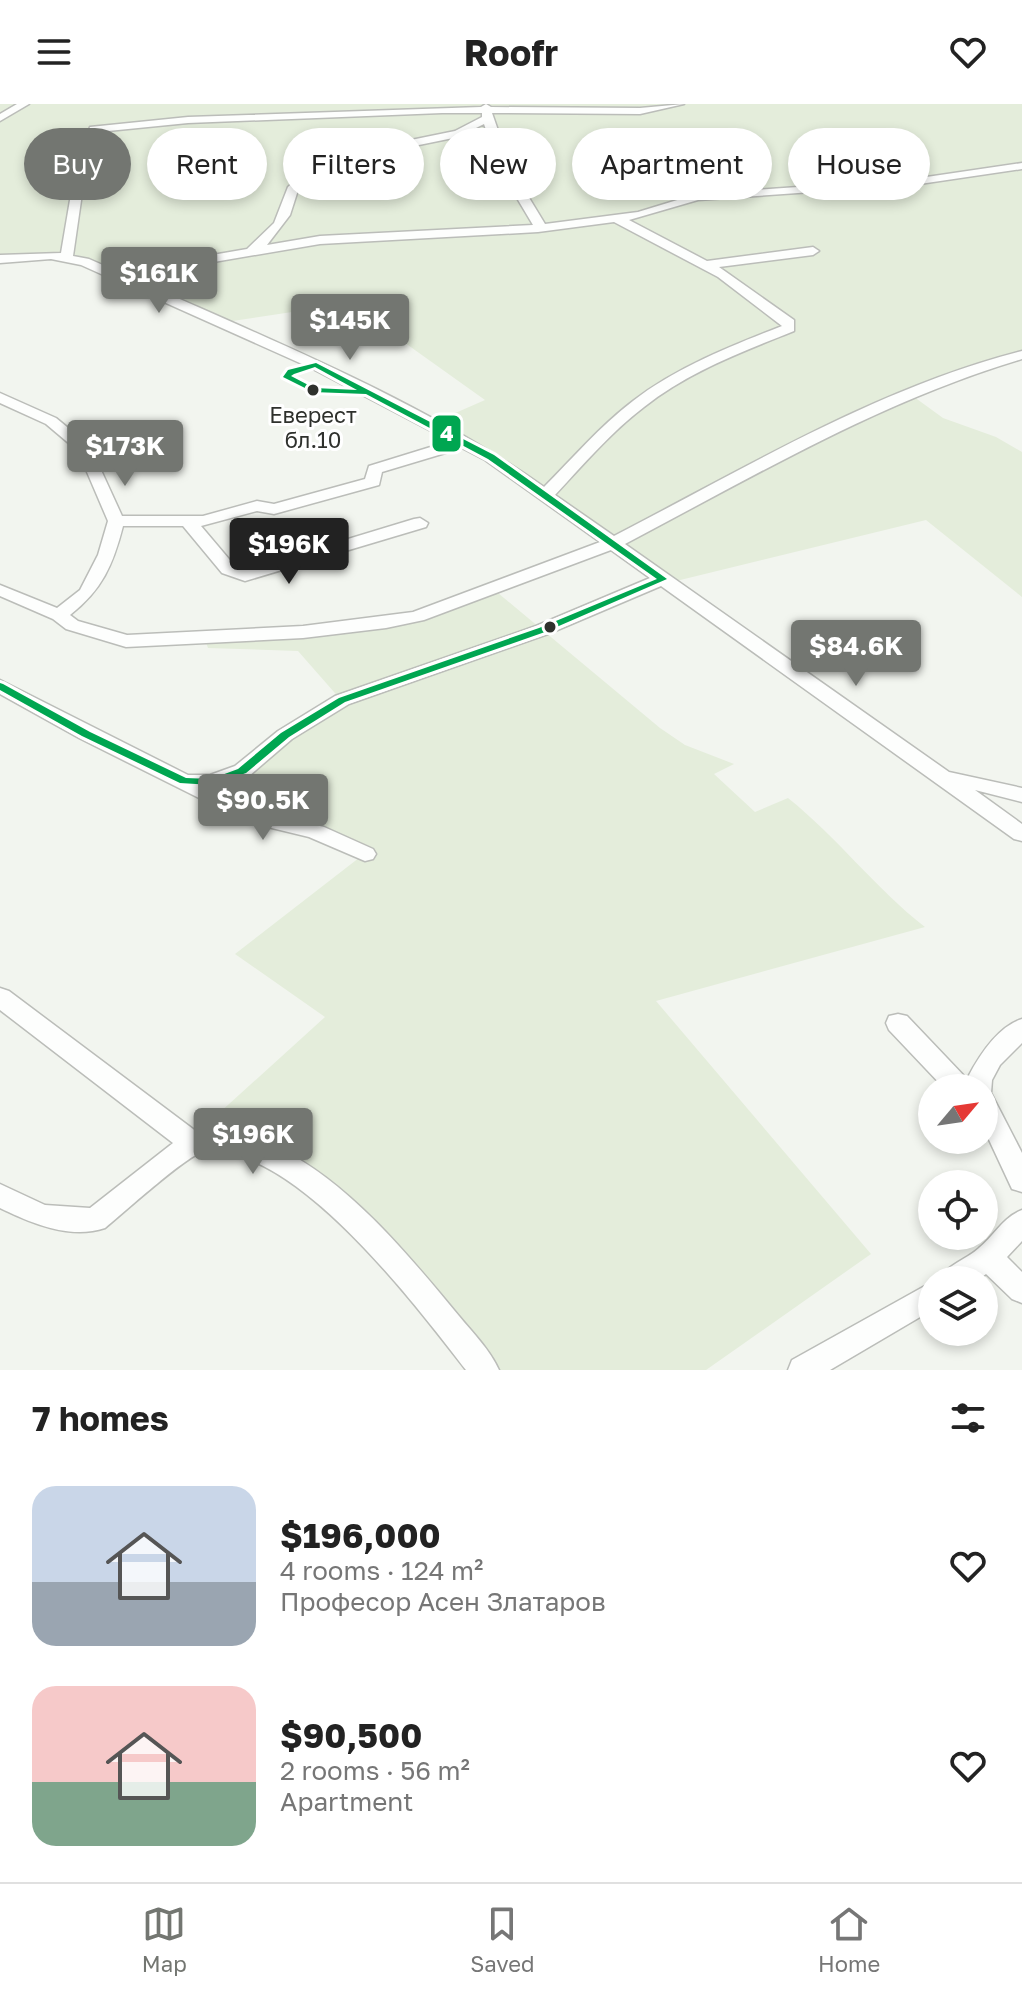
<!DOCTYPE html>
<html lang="en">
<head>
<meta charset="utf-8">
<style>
  body { margin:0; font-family:"Golos Text",sans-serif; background:#f2f2f2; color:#222; height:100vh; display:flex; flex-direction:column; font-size:30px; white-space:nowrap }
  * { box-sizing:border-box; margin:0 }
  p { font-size:26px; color:#767676 }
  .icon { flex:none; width:44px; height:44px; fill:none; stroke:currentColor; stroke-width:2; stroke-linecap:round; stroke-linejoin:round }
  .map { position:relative; height:1266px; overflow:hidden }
  .sheet { display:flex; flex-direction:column; background:#fff; flex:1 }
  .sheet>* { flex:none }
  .top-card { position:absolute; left:24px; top:24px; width:974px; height:72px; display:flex; gap:16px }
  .needle { width:52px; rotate:61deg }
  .controls { position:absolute; left:918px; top:970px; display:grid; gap:16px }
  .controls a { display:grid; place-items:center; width:80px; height:80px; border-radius:50%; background:#fff; box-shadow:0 4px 12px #0003; font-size:40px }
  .price { position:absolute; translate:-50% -68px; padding:0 18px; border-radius:8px; background:#737671; color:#fff; font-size:26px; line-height:52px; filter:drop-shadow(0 2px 4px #0008) }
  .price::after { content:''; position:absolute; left:50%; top:48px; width:24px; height:18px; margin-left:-12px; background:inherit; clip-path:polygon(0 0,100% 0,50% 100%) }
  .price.selected { background:#222; color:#fff }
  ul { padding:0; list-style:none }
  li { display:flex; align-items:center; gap:24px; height:200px; padding:0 32px }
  li span { display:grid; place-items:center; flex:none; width:224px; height:160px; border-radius:24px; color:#555 }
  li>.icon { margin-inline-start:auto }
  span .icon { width:96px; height:96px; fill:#fffc; stroke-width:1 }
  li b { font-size:34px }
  h2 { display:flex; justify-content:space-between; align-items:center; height:96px; padding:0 32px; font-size:34px }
  .tag { padding:0 28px; border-radius:36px; background:#fff; box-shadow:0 4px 12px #0003; font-size:28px; line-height:72px }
  .tag.selected { background:#737671; color:#fff }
  header { display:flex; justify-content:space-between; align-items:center; height:104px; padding:0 32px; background:#fff; font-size:36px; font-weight:700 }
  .tab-bar { display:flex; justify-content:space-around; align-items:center; height:112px; border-top:2px solid #e0e0e0; background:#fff; font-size:22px; color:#767676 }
  .tab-bar a { display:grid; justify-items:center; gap:4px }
  .tab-bar .selected { color:#737671 }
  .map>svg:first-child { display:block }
</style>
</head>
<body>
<header><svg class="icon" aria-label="menu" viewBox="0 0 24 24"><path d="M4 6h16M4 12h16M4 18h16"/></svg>Roofr<svg class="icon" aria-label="heart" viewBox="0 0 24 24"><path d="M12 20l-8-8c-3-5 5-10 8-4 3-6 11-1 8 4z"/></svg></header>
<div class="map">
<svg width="1022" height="1266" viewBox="0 0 1022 1266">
  <rect width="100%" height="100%" fill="#f2f5ef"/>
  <!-- green -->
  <path fill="#e4eddb" d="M 0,0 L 1022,0 L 1022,251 L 910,290 L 943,314 L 996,333 L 1022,348 L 1022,493 L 926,416 L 668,479 L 491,353 L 428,321 L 485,296 L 370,214 L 331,220 L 312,205 L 226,218 L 64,153 L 0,155 Z
    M 492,484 L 660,624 L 685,641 L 734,660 L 714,670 L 755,708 L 788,694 C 838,734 875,784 925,823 L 656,897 L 871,1150 L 706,1266 L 483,1266 L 348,1109 L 252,1042 L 207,1020 L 325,913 L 235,850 L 364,750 L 284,720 L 212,678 L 341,596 L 298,547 L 208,544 L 205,536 L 386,519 Z"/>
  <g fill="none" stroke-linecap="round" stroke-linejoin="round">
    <!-- minor casing -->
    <g stroke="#bbbdb9" stroke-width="3">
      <path id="minor" d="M 17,0 L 29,0 L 0,17 L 0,10 Z
        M 486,0 L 491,3 L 640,4 L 684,0 L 640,10 L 492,9 L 511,64 L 545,120 L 638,108 L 697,90 L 913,75 L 1022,59 L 1022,65 L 913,81 L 698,96 L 629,116 L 707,157 L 813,143 L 819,147 L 813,151 L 719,163 L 794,216 L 794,227 C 742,248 688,268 644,303 C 611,328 583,361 555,391 L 614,432 C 746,364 877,284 1022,247 L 1022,255 C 881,297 754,372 625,440 L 949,668 L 1022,684 L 1022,698 L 975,686 L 1022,720 L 1022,737 L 1014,735 L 661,482 L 548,530 L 349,600 L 292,635 L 249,672 L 215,684 L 262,708 L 324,723 L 373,745 L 376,750 L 373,755 L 365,757 L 309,733 L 247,718 L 79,634 L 0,590 L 0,576 L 188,671 L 210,671 L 235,662 L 278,627 L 335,592 L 536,522 L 650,474 L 611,446 L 424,516 L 386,524 L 303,534 L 126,543 L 66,525 L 53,515 L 0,492 L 0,481 L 57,504 L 80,486 L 98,451 L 108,417 L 78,347 L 46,320 L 0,299 L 0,289 L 56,314 L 90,342 L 122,412 L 203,412 L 257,397 L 274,400 L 365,375 L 369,362 L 450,337 L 311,264 L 81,161 L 51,155 L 0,159 L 0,151 L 61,149 L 77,55 L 90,23 L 188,13 L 481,3 ZM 442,9 L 482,9 L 482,13 L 455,27 L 318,55 L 288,83 L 274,119 L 247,145 L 195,154 L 137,176 L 89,155 L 73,152 L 87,55 L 98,28 L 188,19 ZM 484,20 L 499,64 L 533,121 L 320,132 L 267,141 L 290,111 L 298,86 L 326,60 L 458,33 ZM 614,118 L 718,173 L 782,222 C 731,242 677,263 633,297 C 600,322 573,354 544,383 C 423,298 283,241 148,181 L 202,160 L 320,140 L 538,128 ZM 462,344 L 485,356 L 600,438 L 413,508 L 303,522 L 127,531 L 78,517 L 70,511 C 102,486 113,461 123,422 L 183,422 L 222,469 L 245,477 L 426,423 L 428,419 L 420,414 L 414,415 L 246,466 L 234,461 L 201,422 L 257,407 L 274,410 L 379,381 L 382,368 Z
        M 0,884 L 9,887 L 197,1028 C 227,1027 252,1032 280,1045 C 349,1078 411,1154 459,1212 C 473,1229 490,1246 499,1266 L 466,1266 C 417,1203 290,1033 201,1049 C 186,1052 121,1111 105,1124 C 70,1136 31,1119 0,1104 L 0,1080 L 45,1101 L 90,1104 L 173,1039 L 0,906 Z
        M 898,910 L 907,912 L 967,975 C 979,952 997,923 1022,915 L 1022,939 L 1000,961 L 992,976 L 991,989 L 1022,1049 L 1022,1088 L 1012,1085 L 984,1025 L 984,984 L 944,984 L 889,926 L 886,919 L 889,912 Z
        M 1022,1106 L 1022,1137 L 1007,1153 L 1022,1168 L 1022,1199 L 1012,1195 L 986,1170 L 978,1176 L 940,1176 C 947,1160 966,1156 979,1144 C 994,1132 1003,1113 1022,1106 Z
        M 932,1178 L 932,1206 L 830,1266 L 788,1266 L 792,1256 Z"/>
    </g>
    <!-- minor -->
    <use href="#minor" fill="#fdfefd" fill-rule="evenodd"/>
    <!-- bus-1 casing -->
    <g stroke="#fff" stroke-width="6">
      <path id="bus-1" d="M 316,259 L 494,351 L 667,475 L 545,528 L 345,598 L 289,633 L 246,669 L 212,681 L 180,679 L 82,632 L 0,586 L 0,579 L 3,580 L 90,628 L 186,674 L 211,675 L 238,665 L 281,629 L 339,594 L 539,524 L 657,475 L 488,355 L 366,290 L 313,288 L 283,273 L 288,266 ZM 315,263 L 357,286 L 314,284 L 291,272 L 294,270 Z"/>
    </g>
    <!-- bus-1 -->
    <use href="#bus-1" fill="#00a651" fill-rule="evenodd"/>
  </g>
  <!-- markers -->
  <g fill="#2f312d" stroke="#fff" stroke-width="3">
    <circle cx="313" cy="286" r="7"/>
    <circle cx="550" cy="523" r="7"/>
  </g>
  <g text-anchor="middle" stroke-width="6" stroke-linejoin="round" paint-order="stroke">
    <!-- far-bus labels -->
    <g font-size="22" fill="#2f312d" stroke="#fff">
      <text x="313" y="319">Еверест<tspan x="313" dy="25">бл.10</tspan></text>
    </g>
  </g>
  <rect stroke="#fff" stroke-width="3" x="431" y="310" width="31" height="39" rx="8" fill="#00a651"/>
  <g font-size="22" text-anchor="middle" font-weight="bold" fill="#fff">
    <text x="447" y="337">4</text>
  </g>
</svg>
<div class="controls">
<a><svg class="needle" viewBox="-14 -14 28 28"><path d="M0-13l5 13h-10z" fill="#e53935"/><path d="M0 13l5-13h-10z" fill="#767676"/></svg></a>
<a><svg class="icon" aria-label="locate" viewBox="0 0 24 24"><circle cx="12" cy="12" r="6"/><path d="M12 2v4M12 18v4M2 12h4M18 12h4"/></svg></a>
<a><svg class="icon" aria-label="layers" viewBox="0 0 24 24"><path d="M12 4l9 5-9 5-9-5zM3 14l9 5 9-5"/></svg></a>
</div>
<b class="price" style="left:159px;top:211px">$161K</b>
<b class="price" style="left:350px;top:258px">$145K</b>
<b class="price" style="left:125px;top:384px">$173K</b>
<b class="price selected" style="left:289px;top:482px">$196K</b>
<b class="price" style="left:856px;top:584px">$84.6K</b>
<b class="price" style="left:263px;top:738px">$90.5K</b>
<b class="price" style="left:253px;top:1072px">$196K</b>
<div class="top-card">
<a class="tag selected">Buy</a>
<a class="tag">Rent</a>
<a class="tag">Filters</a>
<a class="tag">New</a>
<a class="tag">Apartment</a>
<a class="tag">House</a>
</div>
</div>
<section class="sheet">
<h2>7 homes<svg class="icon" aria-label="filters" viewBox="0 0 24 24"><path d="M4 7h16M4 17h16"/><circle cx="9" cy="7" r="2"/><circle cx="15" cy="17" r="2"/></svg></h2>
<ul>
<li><span style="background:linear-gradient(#c9d6e8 60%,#9aa5b1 0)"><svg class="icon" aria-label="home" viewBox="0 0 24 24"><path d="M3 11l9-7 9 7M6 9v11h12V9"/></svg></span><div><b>$196,000</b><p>4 rooms · 124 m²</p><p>Професор Асен Златаров</p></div><svg class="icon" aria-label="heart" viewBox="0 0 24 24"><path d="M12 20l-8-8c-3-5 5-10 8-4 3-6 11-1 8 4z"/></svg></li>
<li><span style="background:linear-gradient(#f6c9c9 60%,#7fa58c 0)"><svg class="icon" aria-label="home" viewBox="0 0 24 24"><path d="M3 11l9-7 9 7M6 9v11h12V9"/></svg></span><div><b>$90,500</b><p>2 rooms · 56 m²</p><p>Apartment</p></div><svg class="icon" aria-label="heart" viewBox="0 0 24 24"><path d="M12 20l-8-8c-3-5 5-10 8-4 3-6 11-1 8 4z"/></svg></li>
</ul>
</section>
<nav class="tab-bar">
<a class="selected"><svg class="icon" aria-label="map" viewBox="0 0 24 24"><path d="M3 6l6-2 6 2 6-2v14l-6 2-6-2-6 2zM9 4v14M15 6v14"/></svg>Map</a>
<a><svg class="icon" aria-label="saved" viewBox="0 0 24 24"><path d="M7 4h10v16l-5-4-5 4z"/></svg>Saved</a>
<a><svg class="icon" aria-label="home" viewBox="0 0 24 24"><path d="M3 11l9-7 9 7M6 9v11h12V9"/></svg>Home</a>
</nav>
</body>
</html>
